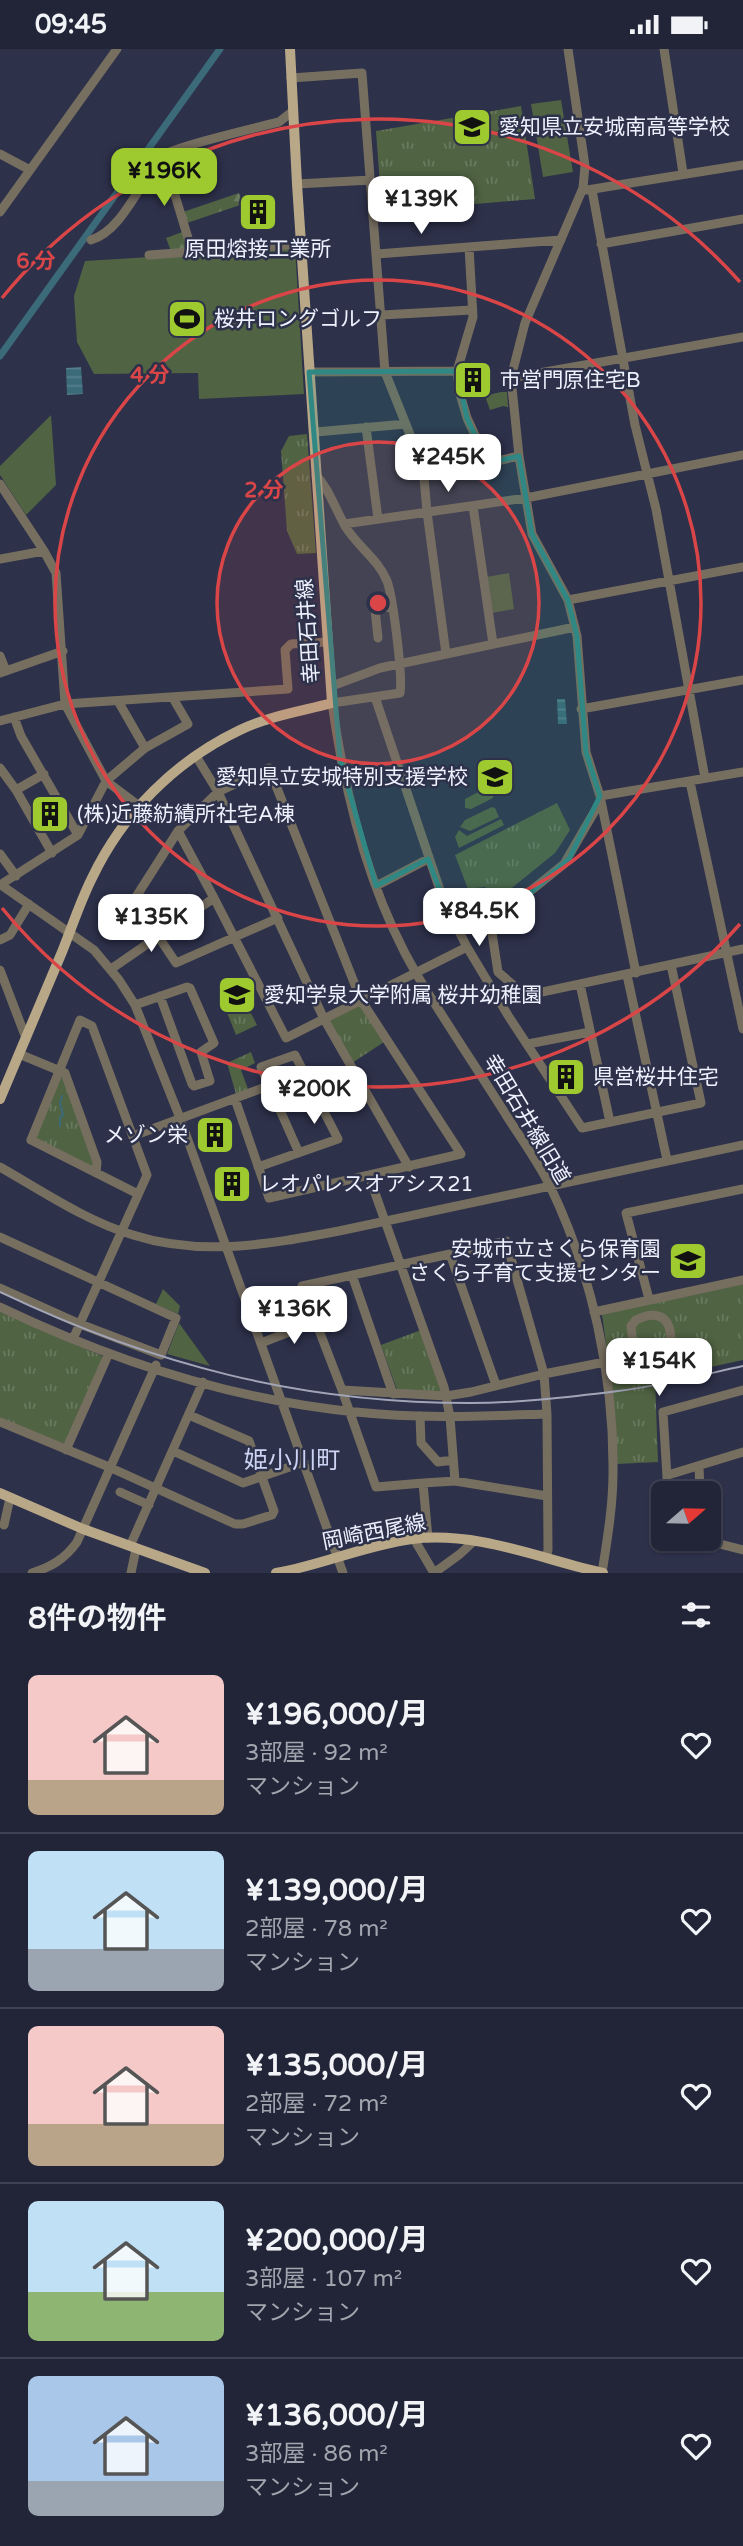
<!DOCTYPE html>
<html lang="ja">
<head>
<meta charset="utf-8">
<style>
  body { margin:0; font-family:"Varela Round","Noto Sans JP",sans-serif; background:#2e3143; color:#f1f3f6; height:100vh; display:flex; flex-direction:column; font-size:26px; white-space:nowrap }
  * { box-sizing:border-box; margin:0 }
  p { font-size:23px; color:#a2a5ae }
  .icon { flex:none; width:38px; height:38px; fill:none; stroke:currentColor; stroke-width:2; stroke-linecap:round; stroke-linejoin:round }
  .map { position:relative; height:1524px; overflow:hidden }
  .drawer { display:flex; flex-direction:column; background:#222538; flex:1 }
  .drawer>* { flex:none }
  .needle { width:46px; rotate:70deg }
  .fabs { position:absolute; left:651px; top:1432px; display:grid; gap:14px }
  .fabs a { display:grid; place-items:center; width:70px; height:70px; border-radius:10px; background:#222538; box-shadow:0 2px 5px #0004,0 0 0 2px #3f4253; font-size:35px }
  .price { position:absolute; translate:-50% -60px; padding:0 16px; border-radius:14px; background:#fff; color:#222; font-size:23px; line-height:46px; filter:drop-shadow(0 2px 4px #0008) }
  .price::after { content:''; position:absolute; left:50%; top:42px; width:21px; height:16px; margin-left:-10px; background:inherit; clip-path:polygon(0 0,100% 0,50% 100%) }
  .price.current { background:#9eca2f; color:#111 }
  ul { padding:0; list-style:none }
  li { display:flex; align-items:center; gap:21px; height:175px; padding:0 28px }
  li+li { border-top:2px solid #3f4253 }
  li span { display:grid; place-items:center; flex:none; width:196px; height:140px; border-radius:10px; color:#555 }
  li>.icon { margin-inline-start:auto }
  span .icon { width:84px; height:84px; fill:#fffc; stroke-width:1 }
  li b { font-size:30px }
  h2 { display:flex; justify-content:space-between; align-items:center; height:84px; padding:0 28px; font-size:30px }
  .status { display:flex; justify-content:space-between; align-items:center; height:49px; padding:0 35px; background:#222538; direction:ltr }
  .status svg { height:19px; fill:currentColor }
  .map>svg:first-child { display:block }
</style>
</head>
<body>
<div class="status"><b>09:45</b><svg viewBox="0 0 49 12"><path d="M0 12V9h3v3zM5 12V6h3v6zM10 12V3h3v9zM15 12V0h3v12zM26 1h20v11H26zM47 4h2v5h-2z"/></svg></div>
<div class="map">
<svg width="743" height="1524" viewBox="0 0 743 1524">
  <defs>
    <pattern id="forest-firs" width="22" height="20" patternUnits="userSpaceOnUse" patternTransform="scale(1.75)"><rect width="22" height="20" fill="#506443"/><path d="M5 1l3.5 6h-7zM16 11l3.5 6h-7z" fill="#6a7b5f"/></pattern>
    <pattern id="park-tufts" width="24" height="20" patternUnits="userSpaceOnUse" patternTransform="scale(1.75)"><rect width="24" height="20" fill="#506343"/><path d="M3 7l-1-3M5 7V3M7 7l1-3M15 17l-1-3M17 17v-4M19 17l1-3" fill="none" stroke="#6a7a5f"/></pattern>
    <pattern id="water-rules" width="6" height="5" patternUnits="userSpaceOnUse" patternTransform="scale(1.75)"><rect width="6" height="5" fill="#3b6a79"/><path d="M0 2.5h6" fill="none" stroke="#58808d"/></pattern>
  </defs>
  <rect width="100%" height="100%" fill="#2d314a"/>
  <!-- green -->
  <path fill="#506343" d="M 561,51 L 573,123 L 543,128 L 531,55 Z
    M 295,199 L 304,345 L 199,350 L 198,324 L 94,325 L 77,293 L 74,247 L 85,212 Z
    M 51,366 L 56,436 L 26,466 L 0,426 L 0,417 Z
    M 509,524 L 514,560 L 492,564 L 486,528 Z
    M 486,739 L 494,741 L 493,749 L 471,760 L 465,759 L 465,750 Z
    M 492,758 L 495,759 L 499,768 L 470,782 L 460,778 L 465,771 Z
    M 501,770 L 504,776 L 459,799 L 455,788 L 459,781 L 467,787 Z
    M 163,1240 L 180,1257 L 178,1265 L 156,1255 Z
    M 179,1274 L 210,1317 L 167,1305 Z"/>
  <!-- forest -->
  <path fill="url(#forest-firs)" d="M 239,144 L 243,155 L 187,174 L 183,163 Z
    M 185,182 L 189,201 L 171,202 L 166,189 Z"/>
  <!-- park -->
  <path fill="url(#park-tufts)" d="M 521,57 L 535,150 L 382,163 L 376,82 Z
    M 501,343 L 507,343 L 508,358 L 503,357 L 490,361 L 485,347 Z
    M 307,385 L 316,504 L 297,505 L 287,482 L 281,402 L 289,387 Z
    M 557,754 L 570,781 L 555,804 L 493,854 L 485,838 L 468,840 L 455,806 Z
    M 238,939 L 257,976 L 236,986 L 220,946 Z
    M 360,954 L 384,993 L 352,1014 L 329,975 L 329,970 Z
    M 251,1003 L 255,1014 L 241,1021 L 248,1040 L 236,1045 L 227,1014 Z
    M 58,1028 L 65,1029 L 95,1115 L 91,1118 L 37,1092 L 34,1087 Z
    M 743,1235 L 743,1311 L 655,1330 L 658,1413 L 617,1415 L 615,1363 L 602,1265 Z
    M 0,1263 L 102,1307 L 103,1311 L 65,1395 L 0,1371 Z
    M 421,1281 L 444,1344 L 397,1341 L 381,1296 Z"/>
  <!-- water -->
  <path fill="url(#water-rules)" d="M 81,318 L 83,345 L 67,346 L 66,319 Z
    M 557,650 L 565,650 L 567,675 L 558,675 Z"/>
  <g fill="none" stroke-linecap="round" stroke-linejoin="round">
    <!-- stream -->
    <path stroke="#3b6a79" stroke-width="2" d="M 60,1077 L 60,1069 L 63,1066 L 60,1054 L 62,1047"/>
    <!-- canal -->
    <path stroke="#3b6a79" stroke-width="7" d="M 0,307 L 220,0"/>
    <!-- minor -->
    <path stroke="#766e5f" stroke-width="9" d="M 568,0 L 585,117 L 583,139 L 525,274 L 511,329 L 519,407 L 532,485 L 568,551 L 577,587 L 586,703 L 600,747 L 636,924
      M 664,0 L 683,124
      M 291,29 L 362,24 L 385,323 L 423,418 L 427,463 L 446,605
      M 0,105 L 30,121
      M 163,107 L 192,202
      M 297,135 L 371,131
      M 587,141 L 743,116
      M 592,141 L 635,376 L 656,460 L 705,729
      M 0,163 L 117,0
      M 91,191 C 124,181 141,129 164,106 C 171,99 262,77 279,73 L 293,62
      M 601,195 L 743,170
      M 469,198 L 473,268 L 457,322 L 460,345 L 467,369 L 488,414 L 519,407
      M 377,205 L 561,191
      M 149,206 L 301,195
      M 382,266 L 472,261
      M 309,323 L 457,322
      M 511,329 L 743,288
      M 366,378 L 378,470
      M 316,383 L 406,375
      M 316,426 C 329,440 335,459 345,477 C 357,497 378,510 387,532 C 393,548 403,628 400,644 L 332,654 C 345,747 369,844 417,926 C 446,974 478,1021 508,1069 C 522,1091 538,1113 550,1137 C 592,1224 614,1327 613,1424 C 613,1457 607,1492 602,1524
      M 0,435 L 44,502 L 56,524 L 65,655 L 106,732 L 138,756
      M 473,457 L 493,595
      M 344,475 L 526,449 L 743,406
      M 0,510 L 44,502
      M 568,551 L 743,518
      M 378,589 L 375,560 L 391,557
      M 0,607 L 6,622
      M 0,624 L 63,602
      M 332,637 L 380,619 L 575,578
      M 375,648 L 444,853 L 482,851 L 490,871 L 498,923 L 526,947
      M 118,652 L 145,699
      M 581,660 L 743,631
      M 14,668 L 21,687 L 78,786
      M 0,672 L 65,655 L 288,640 L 285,601 L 291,595 L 328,593
      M 196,707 L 218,743 L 324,970 L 409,1118
      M 0,719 L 16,741 L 52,804
      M 690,733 L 743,980
      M 16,741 L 44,725
      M 600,747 L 743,723
      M 178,782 L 214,849
      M 0,805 L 16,827
      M 0,836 L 78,786 L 106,732 L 145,699 L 188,675 L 173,649
      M 1,836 L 94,901 L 119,931 L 135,956 L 180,1069 L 343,1524
      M 376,837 L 428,810
      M 490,871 L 507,864 L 528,844 L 564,815 L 600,753
      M 0,891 L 10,886 L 29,855
      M 467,898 L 509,968 L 582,1079 L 701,1054 L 671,916
      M 111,920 L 214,849 L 286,989 L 467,898 L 444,853
      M 0,921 L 26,989
      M 627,926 L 667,1111
      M 580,935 L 610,1073
      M 500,952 L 743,900
      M 135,956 L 187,938 L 190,939 L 214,994 L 201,1003 L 210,1032 L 194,1037 L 192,1035 L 160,947
      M 528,995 L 590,983
      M 19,1005 L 65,1024 L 97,1113 L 96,1124
      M 235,1050 L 269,1149 L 461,1105 L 361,951 L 269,719 L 218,743 L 178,782 L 134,851 L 176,914 L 278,869
      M 133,1087 L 268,1037
      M 0,1118 C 42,1142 86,1172 133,1186 C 202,1208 270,1195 339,1182 L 743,1096
      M 258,1118 L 338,1090 L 295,1006 L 261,1018 L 299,1104
      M 369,1127 L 444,1338 L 450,1368 L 455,1432
      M 0,1188 L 176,1269 L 161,1306 L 80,1275 L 0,1239
      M 450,1205 L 506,1192 L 544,1325 L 547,1365 L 548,1501 L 546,1509
      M 352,1226 L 393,1345
      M 649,1250 L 626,1164 L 743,1140
      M 0,1258 C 111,1311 233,1351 356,1363 C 419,1370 483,1367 547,1365
      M 594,1263 L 743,1231
      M 73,1290 L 147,1126 L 92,977 L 80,971 L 31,1091 L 138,1145
      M 261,1294 L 315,1273
      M 496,1336 L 450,1205 L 302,1237 L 342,1341 L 446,1347 L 471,1343 L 544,1325 L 615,1311 C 627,1313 654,1312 664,1304 C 675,1296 672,1270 658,1267 C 651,1265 642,1268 636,1271 L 631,1277 L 633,1294 L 624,1305 L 615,1311
      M 342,1341 L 376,1438 L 423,1434
      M 420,1367 L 421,1394 L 438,1413 L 453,1411
      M 0,1373 L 109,1418 L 235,1475 L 243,1475 L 272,1466 L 274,1462 L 249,1392 L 189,1366
      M 66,1401 L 109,1304
      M 173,1402 L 243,1434 L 304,1413
      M 699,1417 L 700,1444
      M 668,1426 L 743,1403
      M 120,1443 L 149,1456
      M 668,1444 L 663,1363 L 743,1341
      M 4,1476 L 10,1449
      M 428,1489 L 423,1434 L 455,1432 L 547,1447
      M 696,1489 L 743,1501
      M 414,1490 L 434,1524
      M 130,1497 L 203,1333
      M 32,1524 C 51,1518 65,1510 77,1493 L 156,1316
      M 131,1524 L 136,1500
      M 434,1524 L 460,1505 L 474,1492"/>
    <!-- major -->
    <path stroke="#b9a888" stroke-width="10" d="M 0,1050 C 21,1001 41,952 62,903 C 72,878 80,853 92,829 C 123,764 175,712 240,681 C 269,667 302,662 332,654 L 297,135 L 290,0
      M 0,1444 L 83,1480 L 205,1524
      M 276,1524 C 322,1516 366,1496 412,1490 C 477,1482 541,1510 603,1524"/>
    <!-- rail -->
    <path stroke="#a2a5b7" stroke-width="2" d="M 0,1243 C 153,1316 300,1354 470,1354 C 519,1354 570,1348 618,1342 C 660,1337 702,1326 743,1317"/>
  </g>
  <!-- marked area -->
  <path fill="#308884" fill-opacity="0.2" stroke="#308884" stroke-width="5" stroke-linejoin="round" d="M 457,322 L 467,369 L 488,414 L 519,407 L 532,485 L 568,551 L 577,587 L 586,703 L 600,747 L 569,810 L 507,864 L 490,871 L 482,851 L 444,853 L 428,810 L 376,837 L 340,710 L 309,323 Z"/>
  <!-- distance rings -->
  <circle cx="378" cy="554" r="161" fill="#da4648" fill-opacity=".12"/>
  <g fill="none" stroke="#da4648" stroke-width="3.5">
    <circle cx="378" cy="554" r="161"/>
    <circle cx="378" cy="554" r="323"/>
    <path d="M740 875A484 484 0 0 1 2 859M2 249A484 484 0 0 1 740 233"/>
  </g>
  <!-- icons -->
  <defs>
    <g id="school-square" transform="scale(2.0125)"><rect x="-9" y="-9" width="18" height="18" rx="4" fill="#9eca2f" stroke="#2d314a"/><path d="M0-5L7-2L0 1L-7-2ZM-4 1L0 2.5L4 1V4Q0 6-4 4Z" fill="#111"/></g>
    <g id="building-square" transform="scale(2.0125)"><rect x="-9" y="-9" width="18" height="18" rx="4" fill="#9eca2f" stroke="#2d314a"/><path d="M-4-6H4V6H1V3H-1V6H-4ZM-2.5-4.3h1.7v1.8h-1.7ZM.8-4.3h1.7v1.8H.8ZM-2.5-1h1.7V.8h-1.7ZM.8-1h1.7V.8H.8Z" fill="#111"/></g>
    <g id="stadium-square" transform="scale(2.0125)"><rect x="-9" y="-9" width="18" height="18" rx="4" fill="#9eca2f" stroke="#2d314a"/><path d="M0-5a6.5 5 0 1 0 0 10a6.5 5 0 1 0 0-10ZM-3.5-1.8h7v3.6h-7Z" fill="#111"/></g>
  </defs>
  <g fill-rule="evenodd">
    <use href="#school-square" x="472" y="78"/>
    <use href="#building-square" x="258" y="163"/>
    <use href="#stadium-square" x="187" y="270"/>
    <use href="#building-square" x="473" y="331"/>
    <use href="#school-square" x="495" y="728"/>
    <use href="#building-square" x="50" y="765"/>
    <use href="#school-square" x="237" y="946"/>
    <use href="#building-square" x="566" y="1028"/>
    <use href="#building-square" x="215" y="1086"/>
    <use href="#building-square" x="232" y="1135"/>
    <use href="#school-square" x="688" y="1212"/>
  </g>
  <g text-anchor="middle" stroke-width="5" stroke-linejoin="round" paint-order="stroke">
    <!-- poi labels -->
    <g font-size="21" fill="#eef1fe" stroke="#2d314a" text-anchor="start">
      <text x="499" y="85">愛知県立安城南高等学校</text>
      <text x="258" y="207" text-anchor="middle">原田熔接工業所</text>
      <text x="214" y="277">桜井ロングゴルフ</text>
      <text x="500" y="338">市営門原住宅B</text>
      <text x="468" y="735" text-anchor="end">愛知県立安城特別支援学校</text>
      <text x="77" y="772">(株)近藤紡績所社宅A棟</text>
      <text x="264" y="953">愛知学泉大学附属 桜井幼稚園</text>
      <text x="593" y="1035">県営桜井住宅</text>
      <text x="188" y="1093" text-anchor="end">メゾン栄</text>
      <text x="259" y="1142">レオパレスオアシス21</text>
      <text x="661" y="1207" text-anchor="end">安城市立さくら保育園<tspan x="661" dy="24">さくら子育て支援センター</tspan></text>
    </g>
    <!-- street labels -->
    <g font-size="21" fill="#eef1fe" stroke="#2d314a">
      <text transform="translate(308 582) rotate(-94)" y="7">幸田石井線</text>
      <text transform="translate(527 1070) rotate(59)" y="7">幸田石井線旧道</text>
      <text transform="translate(374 1483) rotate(-11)" y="7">岡崎西尾線</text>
    </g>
    <!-- quarter labels -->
    <g font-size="24" fill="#cdd4f3" stroke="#2d314a">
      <text x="292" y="1419">姫小川町</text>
    </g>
  </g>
  <circle cx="378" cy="554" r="10" fill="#da4648" stroke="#2d314a" stroke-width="3.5"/>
  <g font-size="21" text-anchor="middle" font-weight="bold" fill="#da4648" stroke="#2d314a" stroke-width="5" stroke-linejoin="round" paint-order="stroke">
    <text x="36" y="219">6 分</text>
    <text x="150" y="333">4 分</text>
    <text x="264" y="448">2 分</text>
  </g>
</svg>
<div class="fabs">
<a><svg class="needle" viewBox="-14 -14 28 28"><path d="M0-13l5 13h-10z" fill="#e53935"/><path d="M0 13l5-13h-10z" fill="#a2a5ae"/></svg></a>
</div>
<b class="price current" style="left:164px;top:159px">¥196K</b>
<b class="price" style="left:421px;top:187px">¥139K</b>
<b class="price" style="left:448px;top:445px">¥245K</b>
<b class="price" style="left:479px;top:899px">¥84.5K</b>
<b class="price" style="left:151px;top:905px">¥135K</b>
<b class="price" style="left:314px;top:1077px">¥200K</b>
<b class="price" style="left:294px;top:1297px">¥136K</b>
<b class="price" style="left:659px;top:1349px">¥154K</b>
</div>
<section class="drawer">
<h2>8件の物件<svg class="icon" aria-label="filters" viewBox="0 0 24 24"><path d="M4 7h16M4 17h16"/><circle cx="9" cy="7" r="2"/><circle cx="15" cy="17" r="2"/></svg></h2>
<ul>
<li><span style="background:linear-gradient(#f6c9c9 75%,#b9a48a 0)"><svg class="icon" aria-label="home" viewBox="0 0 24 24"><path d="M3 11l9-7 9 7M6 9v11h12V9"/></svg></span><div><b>¥196,000/月</b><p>3部屋 · 92 m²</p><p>マンション</p></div><svg class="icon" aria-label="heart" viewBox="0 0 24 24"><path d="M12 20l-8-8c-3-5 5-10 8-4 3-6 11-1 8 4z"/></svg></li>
<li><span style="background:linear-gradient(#bfe0f5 70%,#9aa5b1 0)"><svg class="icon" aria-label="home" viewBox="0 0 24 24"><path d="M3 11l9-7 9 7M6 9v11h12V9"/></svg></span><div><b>¥139,000/月</b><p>2部屋 · 78 m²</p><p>マンション</p></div><svg class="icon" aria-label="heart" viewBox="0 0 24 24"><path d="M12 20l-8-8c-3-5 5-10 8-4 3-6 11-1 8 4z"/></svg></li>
<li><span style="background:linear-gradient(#f6c9c9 70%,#b9a48a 0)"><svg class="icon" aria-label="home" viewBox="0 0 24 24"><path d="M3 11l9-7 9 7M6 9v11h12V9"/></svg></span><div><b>¥135,000/月</b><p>2部屋 · 72 m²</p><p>マンション</p></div><svg class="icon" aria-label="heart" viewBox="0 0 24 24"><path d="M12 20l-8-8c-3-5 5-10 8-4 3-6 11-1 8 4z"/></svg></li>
<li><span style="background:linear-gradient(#bfe0f5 65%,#8fb573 0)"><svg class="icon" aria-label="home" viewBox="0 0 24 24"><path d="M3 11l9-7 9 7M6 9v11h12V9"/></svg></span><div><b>¥200,000/月</b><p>3部屋 · 107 m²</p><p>マンション</p></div><svg class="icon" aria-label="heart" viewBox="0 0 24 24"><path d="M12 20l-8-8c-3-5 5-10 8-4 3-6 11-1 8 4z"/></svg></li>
<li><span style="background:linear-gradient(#a9c7e8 75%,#9aa5b1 0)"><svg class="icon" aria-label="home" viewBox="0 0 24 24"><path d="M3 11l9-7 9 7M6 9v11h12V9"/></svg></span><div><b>¥136,000/月</b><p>3部屋 · 86 m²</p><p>マンション</p></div><svg class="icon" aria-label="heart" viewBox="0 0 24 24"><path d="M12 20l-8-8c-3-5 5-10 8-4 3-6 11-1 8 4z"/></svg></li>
</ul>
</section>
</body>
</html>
